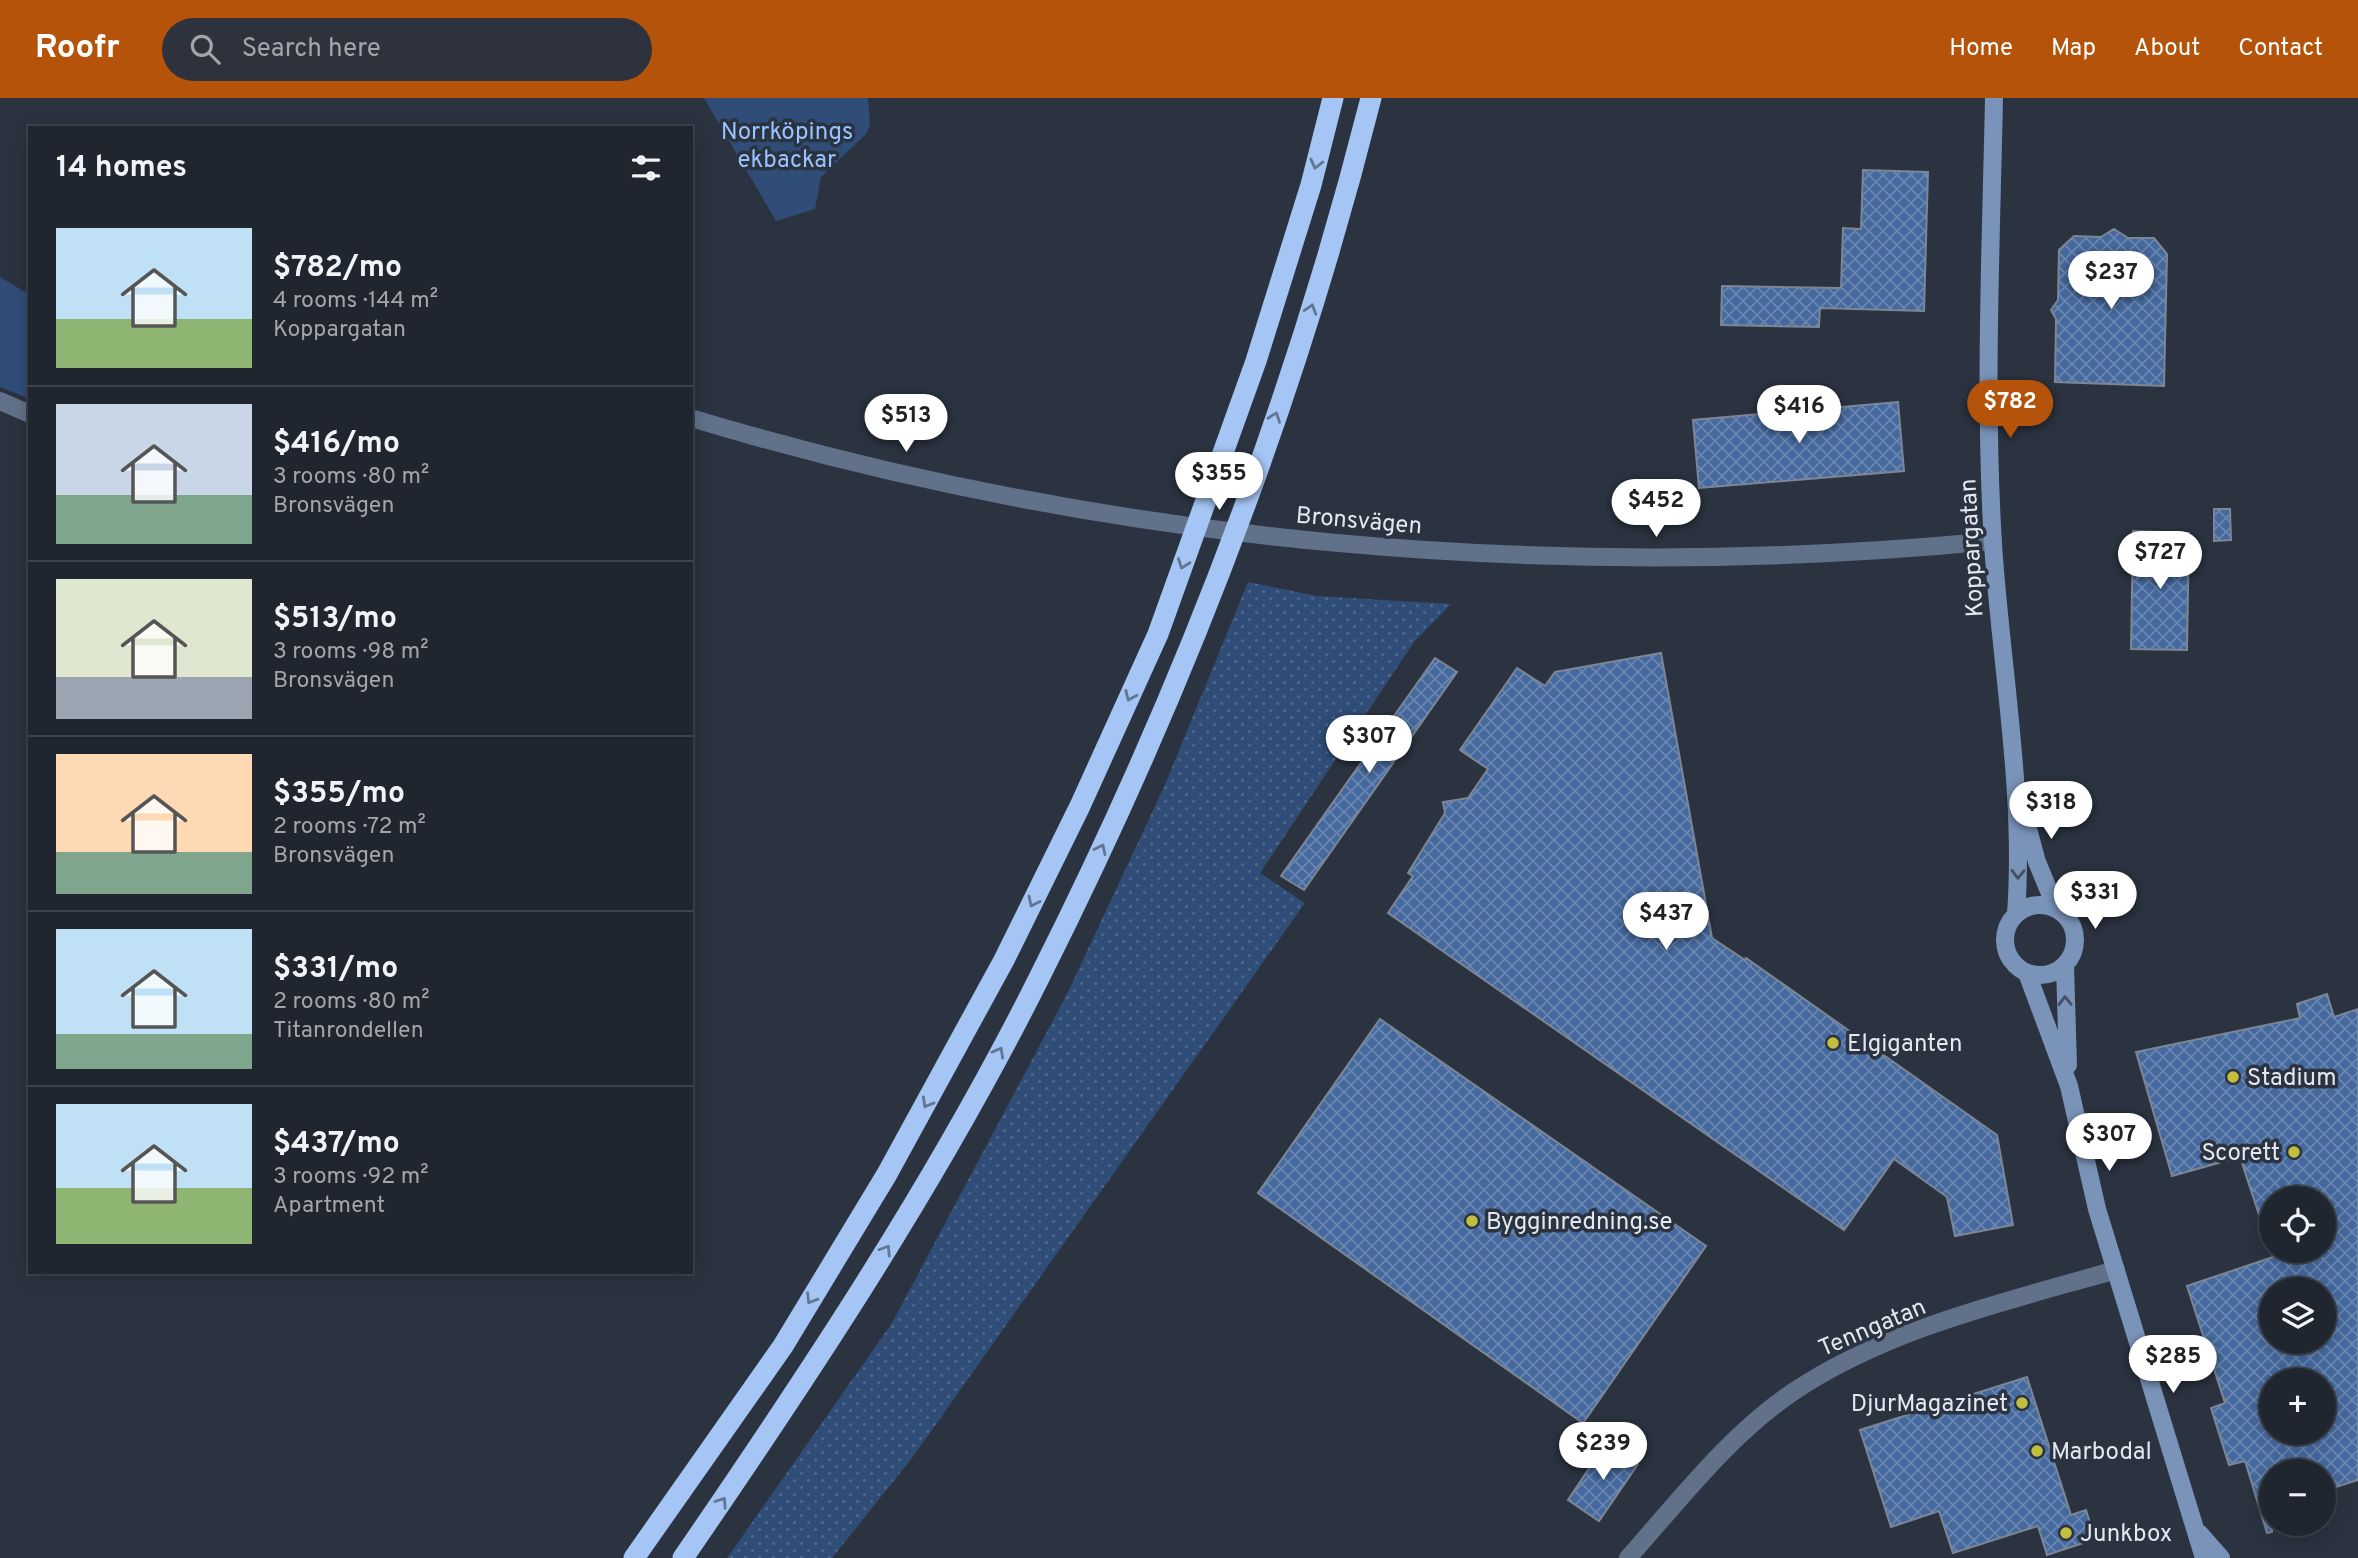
<!DOCTYPE html>
<html lang="en">
<head>
<meta charset="utf-8">
<style>
  body { margin:0; font-family:Overpass,sans-serif; background:#2d323c; color:#f1f3f6; height:100vh; display:flex; flex-direction:column; font-size:26px; white-space:nowrap }
  * { box-sizing:border-box; margin:0 }
  p { font-size:23px; color:#a2a5ab }
  .icon { flex:none; width:38px; height:38px; fill:none; stroke:currentColor; stroke-width:2; stroke-linecap:round; stroke-linejoin:round }
  .map { position:relative; flex:1; overflow:hidden }
  .drawer { position:absolute; left:28px; top:28px; width:665px; height:1148px; display:flex; flex-direction:column; background:#202630; border-radius:0px; box-shadow:0 4px 18px #0003,0 0 0 2px #3d434c }
  .drawer>* { flex:none }
  .tools { position:absolute; left:2259px; top:1088px; display:grid; gap:14px }
  .tools a { display:grid; place-items:center; width:77px; height:77px; border-radius:50%; background:#202630; box-shadow:0 4px 18px #0003,0 0 0 2px #3d434c; font-size:35px }
  .price { position:absolute; translate:-50% -60px; padding:0 16px; border-radius:24px; background:#fff; color:#222; font-size:23px; line-height:46px; filter:drop-shadow(0 2px 4px #0008) }
  .price::after { content:''; position:absolute; left:50%; top:42px; width:21px; height:16px; margin-left:-10px; background:inherit; clip-path:polygon(0 0,100% 0,50% 100%) }
  .price.selected { background:#b45309; color:#fff }
  ul { padding:0; list-style:none }
  li { display:flex; align-items:center; gap:21px; height:175px; padding:0 28px }
  li+li { border-top:2px solid #3d434c }
  li span { display:grid; place-items:center; flex:none; width:196px; height:140px; border-radius:0px; color:#555 }
  li>.icon { margin-inline-start:auto }
  span .icon { width:84px; height:84px; fill:#fffc; stroke-width:1 }
  li b { font-size:30px }
  h2 { display:flex; justify-content:space-between; align-items:center; height:84px; padding:0 28px; font-size:30px }
  header { display:flex; align-items:center; gap:42px; box-sizing:border-box; height:98px; padding:0 35px; background:#b45309; color:#fff }
  header strong { font-size:33px }
  nav { display:flex; gap:38px; margin-inline-start:auto; font-size:24px }
  .search { width:490px; height:63px; background:#2d323c; display:flex; align-items:center; gap:18px; box-sizing:border-box; padding:0 24px; border-radius:38px; color:#a2a5ab; font-size:26px }
  .map>svg:first-child { display:block }
</style>
</head>
<body>
<header>
<strong>Roofr</strong>
<div class="search"><svg class="icon" aria-label="search" viewBox="0 0 24 24"><circle cx="10" cy="10" r="6"/><path d="M15 15l6 6"/></svg>Search here</div>
<nav><a>Home</a><a>Map</a><a>About</a><a>Contact</a></nav>
</header>
<div class="map">
<svg width="2358" height="1460" viewBox="0 0 2358 1460">
  <defs>
    <pattern id="grass-dots" width="8" height="8" patternUnits="userSpaceOnUse" patternTransform="scale(1.75)"><rect width="8" height="8" fill="#304d78"/><path d="M2 2h.1M6 6h.1" fill="none" stroke="#4e678c" stroke-width="1.8" stroke-linecap="round"/></pattern>
    <pattern id="building-cross-hatch" width="8" height="8" patternUnits="userSpaceOnUse" patternTransform="scale(1.75)"><rect width="8" height="8" fill="#45699e"/><path d="M0 0l8 8M0 8l8-8" fill="none" stroke="#6986b0"/></pattern>
  </defs>
  <rect width="100%" height="100%" fill="#2b3340"/>
  <!-- grass -->
  <path fill="url(#grass-dots)" d="M 1248,484 L 1317,498 L 1451,506 L 1414,544 L 1260,775 L 1305,805 L 912,1360 L 832,1460 L 727,1460 L 892,1225 L 1066,898 L 1164,689 Z"/>
  <!-- park -->
  <path fill="#304d78" d="M 704,0 L 868,0 L 870,26 L 867,35 L 821,79 L 815,111 L 776,123 Z
    M 0,179 L 30,197 L 30,301 L 0,289 Z"/>
  <!-- building -->
  <path fill="url(#building-cross-hatch)" stroke="#7c8694" stroke-width="2" fill-rule="evenodd" d="M 1863,72 L 1928,74 L 1924,213 L 1820,210 L 1819,229 L 1721,227 L 1722,188 L 1841,190 L 1843,130 L 1861,131 Z
    M 2114,131 L 2128,140 L 2154,140 L 2167,156 L 2164,288 L 2055,284 L 2056,221 L 2051,212 L 2058,202 L 2059,152 L 2074,138 L 2101,139 Z
    M 1898,304 L 1904,373 L 1699,390 L 1693,322 Z
    M 2214,411 L 2230,411 L 2231,442 L 2214,443 Z
    M 2133,433 L 2189,435 L 2187,552 L 2131,551 Z
    M 1661,555 L 1712,840 L 1745,862 L 1746,860 L 1997,1037 L 2013,1127 L 1955,1138 L 1947,1099 L 1894,1061 L 1844,1132 L 1388,815 L 1413,778 L 1408,775 L 1445,715 L 1443,704 L 1468,700 L 1488,671 L 1460,652 L 1517,570 L 1545,588 L 1555,574 Z
    M 1435,560 L 1457,574 L 1304,792 L 1281,778 Z
    M 2327,896 L 2334,919 L 2358,911 L 2358,1382 L 2324,1393 L 2324,1374 L 2272,1374 L 2272,1434 L 2267,1435 L 2245,1363 L 2229,1367 L 2211,1310 L 2225,1305 L 2187,1188 L 2273,1159 L 2271,1153 L 2324,1153 L 2324,1101 L 2272,1101 L 2272,1143 L 2268,1144 L 2240,1059 L 2172,1078 L 2136,954 L 2300,920 L 2297,906 ZM 2272,1192 L 2324,1192 L 2324,1244 L 2272,1244 ZM 2272,1283 L 2324,1283 L 2324,1335 L 2272,1335 Z
    M 1380,921 L 1706,1148 L 1583,1325 L 1258,1095 Z
    M 2027,1279 L 2071,1417 L 2086,1412 L 2095,1441 L 2047,1457 L 2038,1428 L 1953,1455 L 1939,1413 L 1891,1429 L 1860,1332 Z
    M 1606,1345 L 1638,1366 L 1599,1423 L 1568,1402 Z"/>
  <g fill="none" stroke-linecap="round" stroke-linejoin="round">
    <!-- street -->
    <path stroke="#617189" stroke-width="18" d="M 0,303 L 30,316
      M 691,320 C 1112,447 1557,485 1993,443
      M 1628,1460 C 1679,1403 1729,1337 1793,1294 C 1888,1230 2008,1203 2116,1172"/>
    <!-- secondary -->
    <path stroke="#7a93b9" stroke-width="18" d="M 1994,0 C 1991,148 1984,298 1993,446 C 2001,569 2025,693 2016,816
      M 2024,716 L 2037,764 L 2056,810
      M2005 842a35 35 0 1 1 70 0a35 35 0 1 1-70 0Z
      M 2065,868 L 2068,967
      M 2027,875 L 2069,988 L 2097,1111 L 2204,1460
      M 2199,1435 L 2221,1460"/>
    <!-- highway -->
    <path stroke="#a5c5f4" stroke-width="21" d="M 634,1460 L 783,1248 L 887,1076 L 1004,862 L 1080,708 L 1158,536 L 1256,263 L 1311,87 L 1333,0
      M 683,1460 C 812,1272 939,1081 1041,876 C 1181,598 1295,302 1371,0"/>
  </g>
  <!-- one-way arrows -->
  <defs><path id="oneway-chevron" d="M-2-3.5L2.5 0L-2 3.5" fill="none" stroke-width="1.6" stroke-linecap="round" stroke-linejoin="round" transform="scale(1.75)"/></defs>
  <g stroke="#627591">
    <use href="#oneway-chevron" transform="translate(1316 66) rotate(104)"/>
    <use href="#oneway-chevron" transform="translate(1311 211) rotate(-73)"/>
    <use href="#oneway-chevron" transform="translate(1275 319) rotate(-70)"/>
    <use href="#oneway-chevron" transform="translate(1183 466) rotate(110)"/>
    <use href="#oneway-chevron" transform="translate(1130 598) rotate(114)"/>
    <use href="#oneway-chevron" transform="translate(1101 751) rotate(-64)"/>
    <use href="#oneway-chevron" transform="translate(1033 804) rotate(116)"/>
    <use href="#oneway-chevron" transform="translate(999 954) rotate(-61)"/>
    <use href="#oneway-chevron" transform="translate(927 1005) rotate(119)"/>
    <use href="#oneway-chevron" transform="translate(886 1152) rotate(-58)"/>
    <use href="#oneway-chevron" transform="translate(811 1201) rotate(121)"/>
    <use href="#oneway-chevron" transform="translate(722 1404) rotate(-56)"/>
  </g>
  <g stroke="#435064">
    <use href="#oneway-chevron" transform="translate(2018 776) rotate(91)"/>
    <use href="#oneway-chevron" transform="translate(2065 903) rotate(-91)"/>
  </g>
  <!-- markers -->
  <g fill="#c1be40" stroke="#2b3340" stroke-width="2.5">
    <circle cx="1833" cy="945" r="7"/>
    <circle cx="2233" cy="979" r="7"/>
    <circle cx="2294" cy="1054" r="7"/>
    <circle cx="1472" cy="1123" r="7"/>
    <circle cx="2022" cy="1305" r="7"/>
    <circle cx="2037" cy="1353" r="7"/>
    <circle cx="2066" cy="1435" r="7"/>
  </g>
  <g text-anchor="middle" stroke-width="7" stroke-linejoin="round" paint-order="stroke">
    <!-- park labels -->
    <g font-size="24" fill="#97c1ff" stroke="#2b3340">
      <text x="787" y="41">Norrköpings<tspan x="787" dy="28">ekbackar</tspan></text>
    </g>
    <!-- street labels -->
    <g font-size="24" fill="#e3e8f0" stroke="#2b3340">
      <text transform="translate(1359 422) rotate(5)" y="8">Bronsvägen</text>
      <text transform="translate(1971 450) rotate(-93)" y="8">Koppargatan</text>
      <text transform="translate(1872 1229) rotate(-23)" y="8">Tenngatan</text>
    </g>
    <!-- poi labels -->
    <g font-size="24" fill="#e3e8f0" stroke="#2b3340" text-anchor="start">
      <text x="1847" y="953">Elgiganten</text>
      <text x="2247" y="987">Stadium</text>
      <text x="2280" y="1062" text-anchor="end">Scorett</text>
      <text x="1486" y="1131">Bygginredning.se</text>
      <text x="2008" y="1313" text-anchor="end">DjurMagazinet</text>
      <text x="2051" y="1361">Marbodal</text>
      <text x="2080" y="1443">Junkbox</text>
    </g>
  </g>
</svg>
<div class="tools">
<a><svg class="icon" aria-label="locate" viewBox="0 0 24 24"><circle cx="12" cy="12" r="6"/><path d="M12 2v4M12 18v4M2 12h4M18 12h4"/></svg></a>
<a><svg class="icon" aria-label="layers" viewBox="0 0 24 24"><path d="M12 4l9 5-9 5-9-5zM3 14l9 5 9-5"/></svg></a>
<a>+</a>
<a>−</a>
</div>
<b class="price" style="left:2111px;top:213px">$237</b>
<b class="price selected" style="left:2010px;top:342px">$782</b>
<b class="price" style="left:1799px;top:347px">$416</b>
<b class="price" style="left:906px;top:356px">$513</b>
<b class="price" style="left:1219px;top:414px">$355</b>
<b class="price" style="left:1656px;top:441px">$452</b>
<b class="price" style="left:2160px;top:493px">$727</b>
<b class="price" style="left:1369px;top:677px">$307</b>
<b class="price" style="left:2051px;top:743px">$318</b>
<b class="price" style="left:2095px;top:833px">$331</b>
<b class="price" style="left:1666px;top:854px">$437</b>
<b class="price" style="left:2109px;top:1075px">$307</b>
<b class="price" style="left:2173px;top:1297px">$285</b>
<b class="price" style="left:1603px;top:1384px">$239</b>
<section class="drawer">
<h2>14 homes<svg class="icon" aria-label="filters" viewBox="0 0 24 24"><path d="M4 7h16M4 17h16"/><circle cx="9" cy="7" r="2"/><circle cx="15" cy="17" r="2"/></svg></h2>
<ul>
<li><span style="background:linear-gradient(#bfe0f5 65%,#8fb573 0)"><svg class="icon" aria-label="home" viewBox="0 0 24 24"><path d="M3 11l9-7 9 7M6 9v11h12V9"/></svg></span><div><b>$782/mo</b><p>4 rooms · 144 m²</p><p>Koppargatan</p></div></li>
<li><span style="background:linear-gradient(#c9d6e8 65%,#7fa58c 0)"><svg class="icon" aria-label="home" viewBox="0 0 24 24"><path d="M3 11l9-7 9 7M6 9v11h12V9"/></svg></span><div><b>$416/mo</b><p>3 rooms · 80 m²</p><p>Bronsvägen</p></div></li>
<li><span style="background:linear-gradient(#dfe7d0 70%,#9aa5b1 0)"><svg class="icon" aria-label="home" viewBox="0 0 24 24"><path d="M3 11l9-7 9 7M6 9v11h12V9"/></svg></span><div><b>$513/mo</b><p>3 rooms · 98 m²</p><p>Bronsvägen</p></div></li>
<li><span style="background:linear-gradient(#ffd9b3 70%,#7fa58c 0)"><svg class="icon" aria-label="home" viewBox="0 0 24 24"><path d="M3 11l9-7 9 7M6 9v11h12V9"/></svg></span><div><b>$355/mo</b><p>2 rooms · 72 m²</p><p>Bronsvägen</p></div></li>
<li><span style="background:linear-gradient(#bfe0f5 75%,#7fa58c 0)"><svg class="icon" aria-label="home" viewBox="0 0 24 24"><path d="M3 11l9-7 9 7M6 9v11h12V9"/></svg></span><div><b>$331/mo</b><p>2 rooms · 80 m²</p><p>Titanrondellen</p></div></li>
<li><span style="background:linear-gradient(#bfe0f5 60%,#8fb573 0)"><svg class="icon" aria-label="home" viewBox="0 0 24 24"><path d="M3 11l9-7 9 7M6 9v11h12V9"/></svg></span><div><b>$437/mo</b><p>3 rooms · 92 m²</p><p>Apartment</p></div></li>
</ul>
</section>
</div>
</body>
</html>
